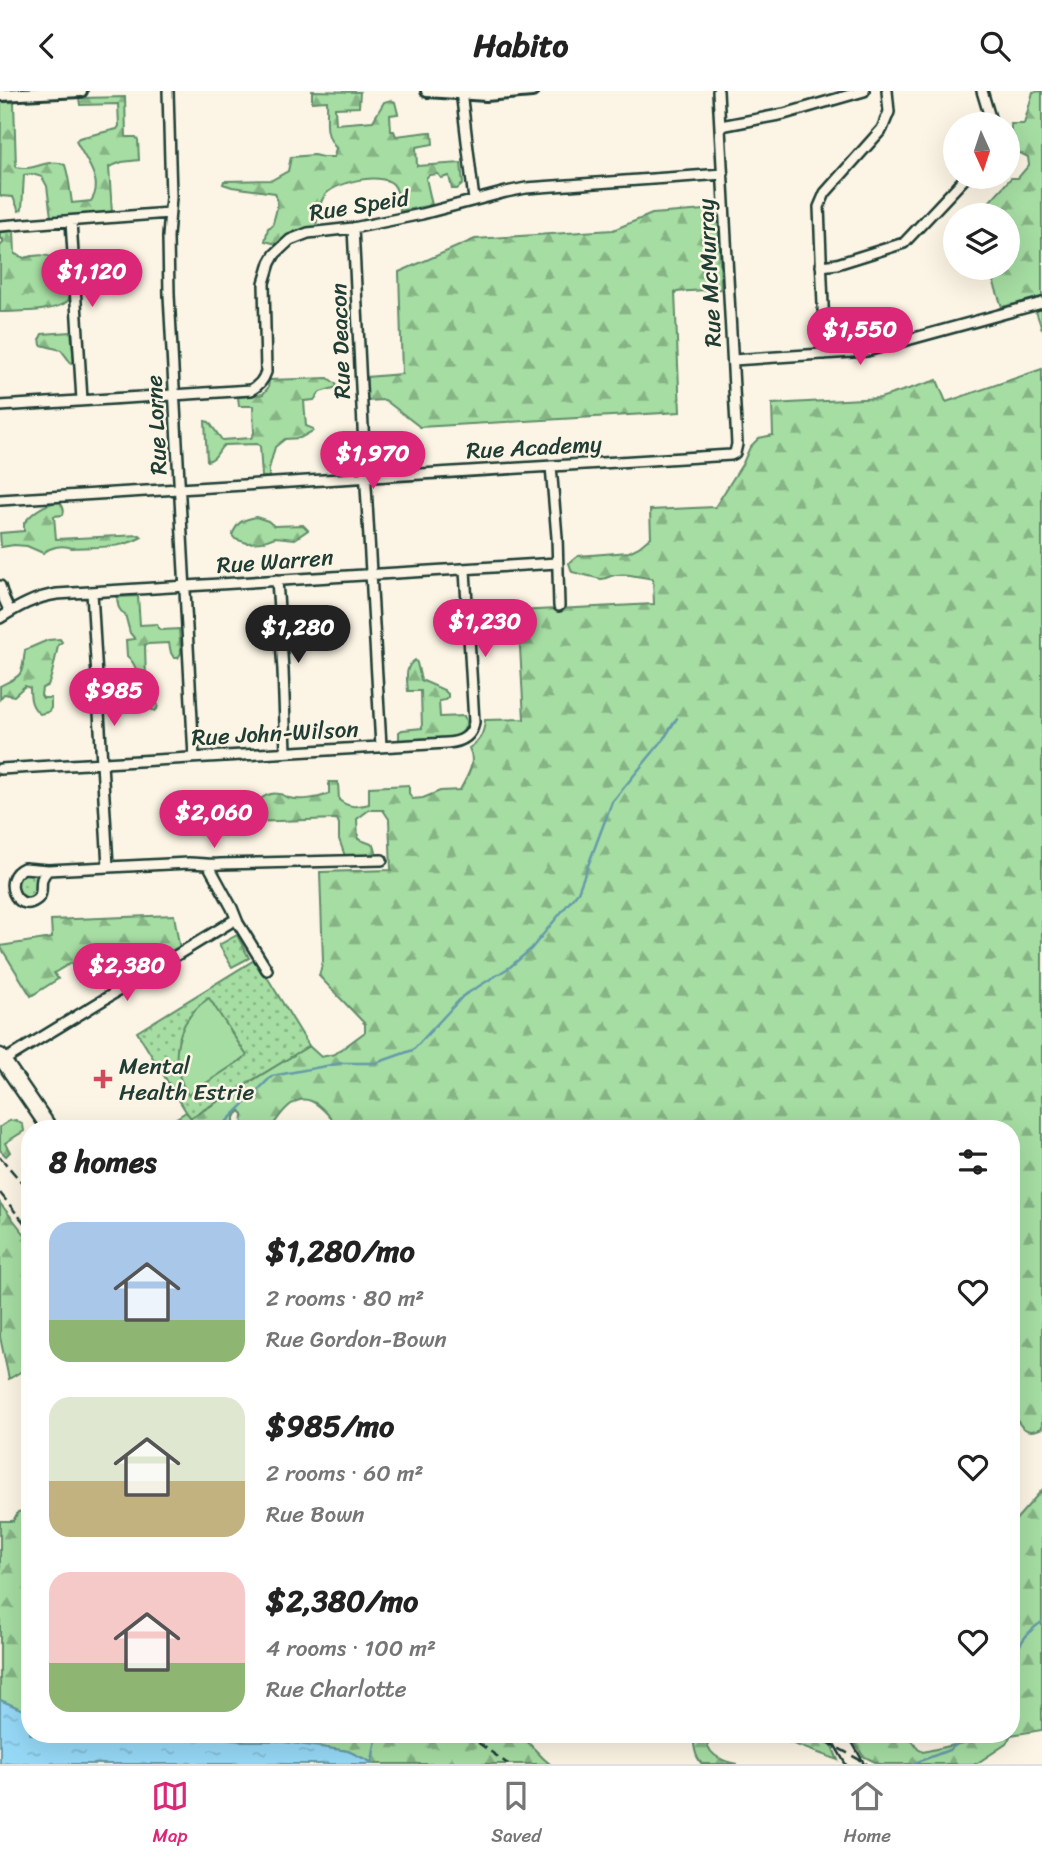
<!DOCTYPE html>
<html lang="en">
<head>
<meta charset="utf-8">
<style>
  body { margin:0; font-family:Sriracha,sans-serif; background:#f6f6f6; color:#222; height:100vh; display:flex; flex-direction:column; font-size:26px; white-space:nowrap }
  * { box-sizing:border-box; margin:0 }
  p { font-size:23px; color:#767676 }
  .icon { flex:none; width:38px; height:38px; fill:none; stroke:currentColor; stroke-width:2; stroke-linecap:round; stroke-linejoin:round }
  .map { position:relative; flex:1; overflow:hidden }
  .sheet { position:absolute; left:21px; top:1029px; width:999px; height:623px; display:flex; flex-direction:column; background:#fff; border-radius:28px; box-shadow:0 7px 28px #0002 }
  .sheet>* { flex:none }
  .needle { width:46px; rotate:177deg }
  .tools { position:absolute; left:943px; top:21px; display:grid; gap:14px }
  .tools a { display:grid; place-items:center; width:77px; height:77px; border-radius:50%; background:#fff; box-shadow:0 7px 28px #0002; font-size:35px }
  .price { position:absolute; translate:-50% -60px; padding:0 16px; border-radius:24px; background:#db2777; color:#fff; font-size:23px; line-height:46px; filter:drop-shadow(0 2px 4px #0008) }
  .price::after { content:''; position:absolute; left:50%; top:42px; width:21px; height:16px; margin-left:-10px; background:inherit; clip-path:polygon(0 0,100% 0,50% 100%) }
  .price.selected { background:#222; color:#fff }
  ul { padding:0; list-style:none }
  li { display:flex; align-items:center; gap:21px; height:175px; padding:0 28px }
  li span { display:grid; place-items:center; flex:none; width:196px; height:140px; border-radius:21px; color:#555 }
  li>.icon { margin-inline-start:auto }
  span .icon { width:84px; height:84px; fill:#fffc; stroke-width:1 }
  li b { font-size:30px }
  h2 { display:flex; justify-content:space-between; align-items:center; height:84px; padding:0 28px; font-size:30px }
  header { display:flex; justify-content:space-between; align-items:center; height:91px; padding:0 28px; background:#fff; font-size:32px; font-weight:700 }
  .tabs { display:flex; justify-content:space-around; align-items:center; height:98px; border-top:2px solid #e0e0e0; background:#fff; font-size:19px; color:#767676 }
  .tabs a { display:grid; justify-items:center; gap:4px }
  .tabs .selected { color:#db2777 }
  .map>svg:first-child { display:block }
</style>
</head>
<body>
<header><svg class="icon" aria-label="back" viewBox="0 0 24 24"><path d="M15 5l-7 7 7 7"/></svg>Habito<svg class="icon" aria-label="search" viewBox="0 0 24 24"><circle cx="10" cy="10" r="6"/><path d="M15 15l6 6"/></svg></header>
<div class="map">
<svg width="1042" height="1673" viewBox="0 0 1042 1673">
  <defs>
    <pattern id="green-dots" width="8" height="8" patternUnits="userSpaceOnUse" patternTransform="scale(1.75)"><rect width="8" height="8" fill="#a5dda2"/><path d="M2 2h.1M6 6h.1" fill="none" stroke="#86b485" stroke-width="1.8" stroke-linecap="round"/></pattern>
    <pattern id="forest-firs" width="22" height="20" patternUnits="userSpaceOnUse" patternTransform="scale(1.75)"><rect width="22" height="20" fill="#a5dda2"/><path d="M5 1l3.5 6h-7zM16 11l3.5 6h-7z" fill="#86b485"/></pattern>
    <pattern id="water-ripples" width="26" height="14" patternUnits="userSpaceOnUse" patternTransform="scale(1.75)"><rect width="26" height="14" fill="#96d9f7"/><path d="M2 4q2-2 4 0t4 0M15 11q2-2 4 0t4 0" fill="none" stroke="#81bbd4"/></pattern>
  </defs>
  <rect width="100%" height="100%" fill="#fcf5e5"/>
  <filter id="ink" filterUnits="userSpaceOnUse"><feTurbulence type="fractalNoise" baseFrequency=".0143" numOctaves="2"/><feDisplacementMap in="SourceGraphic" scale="14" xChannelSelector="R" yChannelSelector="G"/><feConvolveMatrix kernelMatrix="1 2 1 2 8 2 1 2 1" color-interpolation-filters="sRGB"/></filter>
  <g filter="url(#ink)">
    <!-- green -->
    <path fill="url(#green-dots)" stroke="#628d6b" stroke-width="2" d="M 24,781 L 40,783 L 37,804 L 30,808 L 18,804 L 14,792 L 18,786 Z
      M 237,844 L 249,867 L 232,876 L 219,854 Z
      M 256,868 L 309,955 L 190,1027 L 137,941 Z"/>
    <!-- forest -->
    <path fill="url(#forest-firs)" stroke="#628d6b" stroke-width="2" d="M 312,0 L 360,1 L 359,16 L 335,17 L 336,33 L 373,30 L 384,11 L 391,9 L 395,11 L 398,23 L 390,24 L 391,40 L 394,40 L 396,45 L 429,41 L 432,42 L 433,53 L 416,56 L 417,75 L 461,72 L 463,93 L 457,98 L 452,98 L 449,85 L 441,87 L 438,83 L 429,84 L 426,87 L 432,114 L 400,120 C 399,112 399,99 393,93 C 380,81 335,91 325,104 C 318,113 318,126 316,136 C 301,140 289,143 276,153 L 265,150 L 268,137 L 272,135 C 275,124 280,114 275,102 L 232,96 L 223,93 L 224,90 L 272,89 L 288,80 L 291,66 L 314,64 L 322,66 L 334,66 L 336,57 C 323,42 328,29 327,10 L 312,11 Z
      M 1042,0 L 1042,238 L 1032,209 L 1002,216 L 994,192 L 995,186 L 1003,177 L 1008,177 L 1008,172 L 1014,165 L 1008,159 L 1008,124 L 982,124 L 979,122 L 1011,87 L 1018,87 L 1029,74 L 1028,66 L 1008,56 C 1008,47 1012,42 1011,33 L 1024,33 L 1033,1 Z
      M 125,6 L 126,45 L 127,46 L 136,46 L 138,49 L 139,69 L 122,71 L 109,76 L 112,122 L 51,126 L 47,95 L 42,86 L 32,83 L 24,84 L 22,118 L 19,120 L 13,106 L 0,105 L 1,11 L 14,11 L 16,76 C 36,81 46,66 65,74 C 69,86 70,99 72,112 L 91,110 C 105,90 85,69 76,50 L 79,47 L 117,38 L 119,35 L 118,13 L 80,14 L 79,7 Z
      M 718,118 L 721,198 L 675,201 L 680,321 L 420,336 L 385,309 L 367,310 L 366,286 L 402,283 L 399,181 L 475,148 L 613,139 L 652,123 Z
      M 14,140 L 15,163 L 24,167 C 40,162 52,164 67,172 L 68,210 C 53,222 20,220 0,221 L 0,155 L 3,152 L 3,148 L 0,148 L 0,141 Z
      M 71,241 L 74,271 L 71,272 L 61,259 L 41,254 L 40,247 L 42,243 Z
      M 1042,278 L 1042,1337 C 1024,1346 1019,1333 1012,1320 L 1012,1038 L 341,1038 C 332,1029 322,1014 311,1010 C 293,1002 278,1026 271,1038 L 242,1038 L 243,1023 L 240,1020 L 234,1026 L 234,1038 L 159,1038 L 186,1021 L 191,1027 L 309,955 L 321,966 L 335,963 L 365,941 L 365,933 L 319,885 L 323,870 L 320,781 L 391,779 L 389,728 L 383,719 L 369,719 L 357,728 L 358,748 L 374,754 L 376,761 L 373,764 L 345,765 L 339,748 L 339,733 L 337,728 L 249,731 L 244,728 C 250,716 265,699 279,703 C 283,703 286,707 289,707 C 301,710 319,707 329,703 L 329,691 L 338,691 L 339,709 C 349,717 357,716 369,713 L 369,696 L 409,694 L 409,702 L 412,708 L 423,707 L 440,700 L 460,699 C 467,685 477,672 469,657 C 480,650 484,642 485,629 L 524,628 L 518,520 L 654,513 L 653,488 C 640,486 624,481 611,485 C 608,486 604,488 601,488 L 572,481 L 569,472 L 578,465 L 629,461 L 639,456 L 651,446 L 650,419 L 715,416 L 743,372 L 750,356 L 759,347 L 773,344 L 772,313 L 880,307 L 937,289 L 946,311 Z
      M 328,287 L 336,293 L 337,296 L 320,301 L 314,309 L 304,310 L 306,335 L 313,338 L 313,340 L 300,347 L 285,348 L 275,356 L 269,378 L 269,386 L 262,386 L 260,355 L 257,353 L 224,354 C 217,360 217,368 207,370 L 205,330 L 209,331 L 222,349 L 251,347 L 254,342 L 253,315 L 239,315 L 238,306 L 263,303 L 268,297 L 269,289 Z
      M 60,411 C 63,416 65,419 63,424 L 54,425 L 56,448 L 140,444 L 142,446 C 118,459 97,455 72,457 C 62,453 51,456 43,462 L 27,455 L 14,454 L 1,456 L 0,442 L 24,440 L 24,432 C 33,421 45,412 60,411 Z
      M 256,426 L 268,430 L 274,435 L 303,434 L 308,439 L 295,448 L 275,446 L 262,451 L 247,452 L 235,448 L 232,444 C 238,430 242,429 256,426 Z
      M 138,505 L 140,534 L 157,533 L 158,537 L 162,539 L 179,538 L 181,562 L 178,567 L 174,567 L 171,562 L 169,552 L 148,553 L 145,554 L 146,589 L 149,590 L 150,603 L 158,614 L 157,618 L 155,620 C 132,613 147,582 127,565 L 126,549 L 135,548 L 130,542 L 125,523 C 118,519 118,515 117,506 Z
      M 60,548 L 62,551 L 58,554 C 57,560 51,590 48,594 C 46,596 44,596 42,597 L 41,604 L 43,607 L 51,607 L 51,617 L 48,621 L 40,623 C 31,616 30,608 30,597 L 25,595 L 14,605 L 4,603 L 0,608 L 0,595 C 23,584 22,585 25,559 L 48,549 Z
      M 415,569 L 417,572 L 421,589 L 444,599 L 448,603 L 448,606 L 445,609 L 439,610 L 440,626 L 464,625 C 469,634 464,641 456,646 L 399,649 L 399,641 L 402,639 L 422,637 L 421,600 L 408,600 C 407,589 404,576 415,569 Z
      M 174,824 L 180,859 L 127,890 L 115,872 L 82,890 L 71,872 L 54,882 L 58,888 L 31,905 L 0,855 L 52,847 L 51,829 Z
      M 16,1029 L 23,1034 L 24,1040 L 5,1052 L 10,1061 L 6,1065 L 0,1059 L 0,1036 L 9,1030 Z
      M 0,1112 L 30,1150 L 30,1275 L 9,1288 L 0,1246 Z
      M 1042,1399 L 1042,1639 L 1011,1644 L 1006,1653 L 976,1673 L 879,1673 L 863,1665 L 850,1643 L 907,1643 L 918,1658 L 923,1661 L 980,1648 L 985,1643 L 1012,1643 L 1012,1433 Z
      M 30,1419 L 30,1622 L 0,1609 L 0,1430 L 13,1430 L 18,1421 Z
      M 207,1643 L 520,1643 L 543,1667 L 550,1673 L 375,1673 L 348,1660 L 277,1650 L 242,1650 Z
      M 694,1643 L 706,1643 C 705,1663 720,1670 737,1673 L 702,1673 C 695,1666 693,1653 694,1643 Z
      M 788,1643 L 827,1643 L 838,1669 L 785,1650 Z"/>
    <!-- pitch -->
    <path fill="#a5dda2" stroke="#628d6b" stroke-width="2" d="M 209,907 L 247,965 L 188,1004 C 167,970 176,929 209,907 Z"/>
    <!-- water -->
    <path fill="url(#water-ripples)" stroke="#669ba9" stroke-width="2" d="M 0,1609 L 30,1622 L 30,1643 L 207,1643 L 242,1650 L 277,1650 L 348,1660 L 375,1673 L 0,1673 Z"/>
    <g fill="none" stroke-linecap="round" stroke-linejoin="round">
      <!-- stream -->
      <path stroke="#669ba9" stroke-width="2.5" d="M 219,1038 L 272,985 L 342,972 L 376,972 L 413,959 L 463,905 L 510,876 L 531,858 L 578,801 L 612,711 L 663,649 L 677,627
        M 1012,1569 C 1019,1554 1027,1540 1042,1531
        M 372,1670 L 377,1643
        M 912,1673 L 949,1659 L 971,1643"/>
      <!-- minor casing -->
      <g stroke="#1f3d34" stroke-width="14">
        <path id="minor" d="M 168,0 L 171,106 L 168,146 L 169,204 L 194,666
          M 461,0 L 474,109
          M 982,0 L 992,33
          M 721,35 L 784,23 L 864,0
          M 71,130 L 82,309
          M 0,135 L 169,122
          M 353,137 L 366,395 L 381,655
          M 821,175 L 837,173 L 904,152 L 966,86
          M 825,263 L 819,116 L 825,102 L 882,38 L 889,21 L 887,0
          M 733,269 L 867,260 L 1042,212
          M 0,315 L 251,299 C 259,294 263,290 266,281 L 264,192 L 270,172 L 275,163 L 290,149 L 308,142 L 353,137 L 422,123 L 506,101 L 526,97 L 723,83
          M 551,375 L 557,446 L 559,515
          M 0,409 L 731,364 L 735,362 L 737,353 L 718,0
          M 277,489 L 283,579 L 286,660
          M 0,495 L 4,508 L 10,521
          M 92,501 L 108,775
          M 0,527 C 18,516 35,506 57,503 L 557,472
          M 0,678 L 447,652 C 461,651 472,646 474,631 L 465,479
          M 209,775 L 232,817 L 238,832 L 267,879
          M 24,777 L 48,779 C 46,781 43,785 42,788 C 40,796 44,803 36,809 C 17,823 0,787 24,777 Z
          M 48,779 L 189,772 C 200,772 210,774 220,773 L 382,769
          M 3,970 L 236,828"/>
      </g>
      <!-- tertiary casing -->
      <g stroke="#1f3d34" stroke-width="16">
        <path id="tertiary" d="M 427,0 L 486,4 L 532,0
          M 0,4 L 81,0"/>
      </g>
      <!-- primary casing -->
      <g stroke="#1f3d34" stroke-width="19">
        <path id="primary" d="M 0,965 L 50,1038
          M 838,1643 L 855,1673"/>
      </g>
      <!-- minor -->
      <use href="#minor" stroke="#fcf5e5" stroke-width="9"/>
      <!-- tertiary -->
      <use href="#tertiary" stroke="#fcf5e5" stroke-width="10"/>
      <!-- primary -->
      <use href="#primary" stroke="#fcf5e5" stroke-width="14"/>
      <!-- rail -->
      <path stroke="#1f3d34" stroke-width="2.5" stroke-dasharray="10 5" stroke-linecap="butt" d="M 0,1066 L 30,1101
        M 0,1102 L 30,1139
        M 466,1643 L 508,1673
        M 813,1643 L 867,1673"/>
    </g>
  </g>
  <!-- markers -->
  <path fill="#d1495b" stroke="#fcf5e5" stroke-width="2.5" d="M99.5 977.5h7v7h7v7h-7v7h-7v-7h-7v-7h7z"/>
  <g text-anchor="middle" stroke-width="5" stroke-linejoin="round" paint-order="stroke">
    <!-- street labels -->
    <g font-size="23" fill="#1f3d34" stroke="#fcf5e5">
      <text transform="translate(359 114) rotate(-9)" y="8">Rue Speid</text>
      <text transform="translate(709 182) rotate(-93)" y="8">Rue McMurray</text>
      <text transform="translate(340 250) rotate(-92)" y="8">Rue Deacon</text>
      <text transform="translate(156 334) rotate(-93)" y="8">Rue Lorne</text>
      <text transform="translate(534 356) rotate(-3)" y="8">Rue Academy</text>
      <text transform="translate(275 470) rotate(-4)" y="8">Rue Warren</text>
      <text transform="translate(275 642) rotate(-3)" y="8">Rue John-Wilson</text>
    </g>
    <!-- poi labels -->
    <g font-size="23" fill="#1f3d34" stroke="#fcf5e5" text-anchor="start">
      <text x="119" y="983">Mental<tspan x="119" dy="26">Health Estrie</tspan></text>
    </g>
  </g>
</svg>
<div class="tools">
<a><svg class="needle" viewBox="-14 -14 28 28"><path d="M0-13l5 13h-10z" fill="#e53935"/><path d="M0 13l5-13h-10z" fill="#767676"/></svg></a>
<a><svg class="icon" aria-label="layers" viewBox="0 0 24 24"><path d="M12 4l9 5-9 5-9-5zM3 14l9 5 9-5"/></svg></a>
</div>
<b class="price" style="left:92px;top:218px">$1,120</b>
<b class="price" style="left:860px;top:276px">$1,550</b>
<b class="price" style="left:373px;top:400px">$1,970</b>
<b class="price" style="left:485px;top:568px">$1,230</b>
<b class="price selected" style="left:298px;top:574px">$1,280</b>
<b class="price" style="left:114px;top:637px">$985</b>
<b class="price" style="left:214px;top:759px">$2,060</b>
<b class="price" style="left:127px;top:912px">$2,380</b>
<section class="sheet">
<h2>8 homes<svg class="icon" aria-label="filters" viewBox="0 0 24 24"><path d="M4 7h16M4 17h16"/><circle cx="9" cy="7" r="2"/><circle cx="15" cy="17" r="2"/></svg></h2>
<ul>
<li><span style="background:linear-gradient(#a9c7e8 70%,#8fb573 0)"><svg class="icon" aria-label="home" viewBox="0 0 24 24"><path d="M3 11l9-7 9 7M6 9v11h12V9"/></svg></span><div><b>$1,280/mo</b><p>2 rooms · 80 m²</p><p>Rue Gordon-Bown</p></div><svg class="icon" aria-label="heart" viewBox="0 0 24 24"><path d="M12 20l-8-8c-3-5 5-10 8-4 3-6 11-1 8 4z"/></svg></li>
<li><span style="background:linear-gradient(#dfe7d0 60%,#c2b280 0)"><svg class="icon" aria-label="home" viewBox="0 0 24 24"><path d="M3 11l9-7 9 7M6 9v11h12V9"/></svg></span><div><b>$985/mo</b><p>2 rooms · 60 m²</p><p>Rue Bown</p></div><svg class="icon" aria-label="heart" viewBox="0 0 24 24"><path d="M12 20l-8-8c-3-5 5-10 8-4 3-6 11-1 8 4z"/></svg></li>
<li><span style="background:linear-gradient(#f6c9c9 65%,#8fb573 0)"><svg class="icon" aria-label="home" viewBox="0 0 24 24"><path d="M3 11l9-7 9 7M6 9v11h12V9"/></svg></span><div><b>$2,380/mo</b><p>4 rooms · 100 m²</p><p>Rue Charlotte</p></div><svg class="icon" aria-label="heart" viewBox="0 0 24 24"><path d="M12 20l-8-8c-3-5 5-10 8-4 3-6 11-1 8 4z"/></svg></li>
</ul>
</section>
</div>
<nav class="tabs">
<a class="selected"><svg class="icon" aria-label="map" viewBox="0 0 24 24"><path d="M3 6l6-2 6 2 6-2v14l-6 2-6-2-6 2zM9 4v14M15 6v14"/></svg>Map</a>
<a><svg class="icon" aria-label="saved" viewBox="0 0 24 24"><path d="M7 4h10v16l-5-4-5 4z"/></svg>Saved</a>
<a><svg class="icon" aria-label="home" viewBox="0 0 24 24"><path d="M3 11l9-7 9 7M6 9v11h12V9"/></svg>Home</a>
</nav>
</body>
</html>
